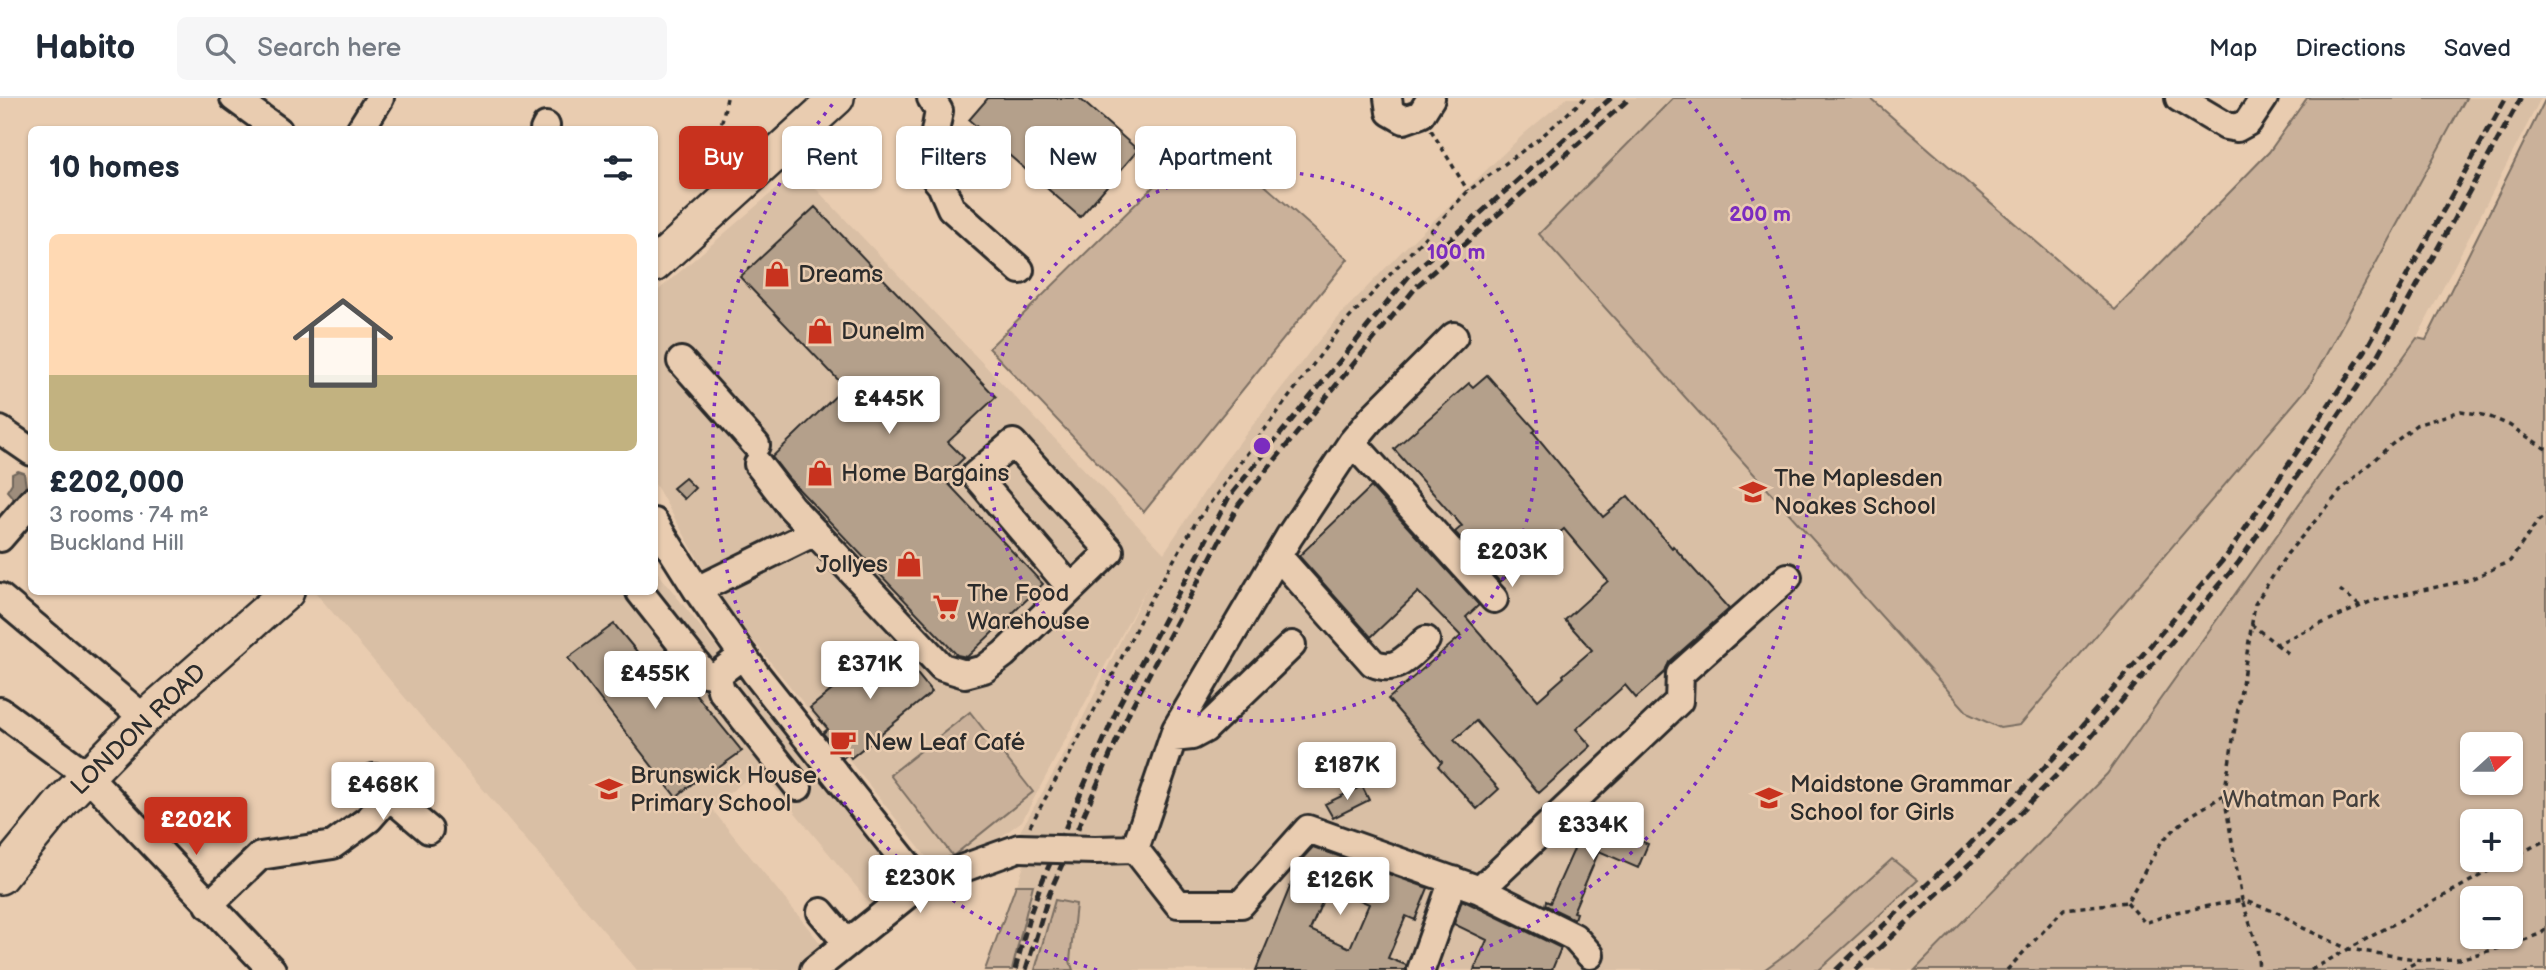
<!DOCTYPE html>
<html lang="en">
<head>
<meta charset="utf-8">
<style>
  body { margin:0; font-family:"Balsamiq Sans",sans-serif; background:#f6f6f7; color:#1f2937; height:100vh; display:flex; flex-direction:column; font-size:26px; white-space:nowrap }
  * { box-sizing:border-box; margin:0 }
  p { font-size:23px; color:#747a83 }
  .icon { flex:none; width:38px; height:38px; fill:none; stroke:currentColor; stroke-width:2; stroke-linecap:round; stroke-linejoin:round }
  .map { position:relative; flex:1; overflow:hidden }
  .details { position:absolute; left:28px; top:28px; width:630px; height:469px; display:flex; flex-direction:column; background:#fff; border-radius:10px; box-shadow:0 2px 5px #0004 }
  .details>* { flex:none }
  .hud { position:absolute; left:679px; top:28px; width:665px; height:63px; display:flex; gap:14px }
  .needle { width:46px; rotate:69deg }
  .tools { position:absolute; left:2460px; top:634px; display:grid; gap:14px }
  .tools a { display:grid; place-items:center; width:63px; height:63px; border-radius:10px; background:#fff; box-shadow:0 2px 5px #0004; font-size:35px }
  .price { position:absolute; translate:-50% -60px; padding:0 16px; border-radius:7px; background:#fff; color:#222; font-size:23px; line-height:46px; filter:drop-shadow(0 2px 4px #0008) }
  .price::after { content:''; position:absolute; left:50%; top:42px; width:21px; height:16px; margin-left:-10px; background:inherit; clip-path:polygon(0 0,100% 0,50% 100%) }
  .price.selected { background:#c8321e; color:#fff }
  ul { padding:0; list-style:none }
  li { display:grid; align-content:center; gap:14px; height:371px; padding:0 21px }
  li span { display:grid; place-items:center; height:217px; border-radius:10px; color:#555 }
  li>.icon { margin-inline-start:auto }
  span .icon { width:126px; height:126px; fill:#fffc; stroke-width:1 }
  li b { font-size:30px }
  h2 { display:flex; justify-content:space-between; align-items:center; height:84px; padding:0 21px; font-size:30px }
  .tag { padding:0 24px; border-radius:10px; background:#fff; box-shadow:0 2px 5px #0004; font-size:24px; line-height:63px }
  .tag.selected { background:#c8321e; color:#fff }
  header { display:flex; align-items:center; gap:42px; box-sizing:border-box; height:98px; padding:0 35px; background:#fff; border-bottom:2px solid #e0e1e3 }
  header strong { font-size:33px }
  nav { display:flex; gap:38px; margin-inline-start:auto; font-size:24px }
  .search { width:490px; height:63px; background:#f6f6f7; display:flex; align-items:center; gap:18px; box-sizing:border-box; padding:0 24px; border-radius:10px; color:#747a83; font-size:26px }
  .map>svg:first-child { display:block }
</style>
</head>
<body>
<header>
<strong>Habito</strong>
<div class="search"><svg class="icon" aria-label="search" viewBox="0 0 24 24"><circle cx="10" cy="10" r="6"/><path d="M15 15l6 6"/></svg>Search here</div>
<nav><a>Map</a><a>Directions</a><a>Saved</a></nav>
</header>
<div class="map">
<svg width="2546" height="872" viewBox="0 0 2546 872">
  <rect width="100%" height="100%" fill="#e9ccb0"/>
  <filter id="ink" filterUnits="userSpaceOnUse"><feTurbulence type="fractalNoise" baseFrequency=".0143" numOctaves="2"/><feDisplacementMap in="SourceGraphic" scale="14" xChannelSelector="R" yChannelSelector="G"/><feConvolveMatrix kernelMatrix="1 2 1 2 8 2 1 2 1" color-interpolation-filters="sRGB"/></filter>
  <g filter="url(#ink)">
    <!-- built -->
    <path fill="#d9bfa5" d="M 1567,0 L 1870,0 L 2115,212 L 2269,54 L 2307,0 L 2541,0 L 2417,240 L 2107,675 L 1915,872 L 1073,872 L 1070,863 L 1075,812 L 1059,872 L 985,872 L 1025,765 L 1086,766 L 1098,737 L 1018,737 L 1070,646 L 1148,487 L 1022,723 L 982,753 L 929,762 L 724,506 L 655,386 L 654,196 L 798,72 L 1164,455 L 1222,367 L 1311,252 L 1343,214 L 1405,150 L 1526,34 Z
      M 655,471 L 902,785 L 874,810 L 759,671 L 711,710 L 826,852 L 803,872 L 637,872 L 315,494 L 654,494 Z"/>
    <!-- green -->
    <path fill="#cab19a" stroke="#7a6e62" stroke-width="2" fill-rule="evenodd" d="M 1673,0 L 1870,0 L 2115,212 L 2269,54 L 2307,0 L 2466,0 L 2309,288 L 2020,627 L 2000,630 L 1969,616 L 1539,136 Z
      M 2546,0 L 2546,872 L 1915,872 L 2107,676 L 2417,240 L 2426,242 ZM 2473,646 L 2511,646 L 2511,684 L 2473,684 ZM 2473,723 L 2511,723 L 2511,761 L 2473,761 ZM 2473,800 L 2511,800 L 2511,838 L 2473,838 Z
      M 1207,36 L 1348,161 L 1144,414 L 989,250 Z
      M 970,614 L 1033,694 L 953,758 L 890,677 Z
      M 1892,761 L 1918,782 L 1819,872 L 1764,872 L 1790,853 Z
      M 1016,787 L 1033,787 L 1012,872 L 985,872 Z
      M 1055,802 L 1076,806 L 1070,863 L 1073,872 L 1035,872 Z"/>
    <!-- water -->
    <path fill="#9e8d7b" stroke="#70665b" stroke-width="2" d="M 18,373 L 24,375 L 26,388 L 19,399 L 13,400 L 7,393 L 12,385 L 12,376 Z"/>
    <!-- building -->
    <path fill="#b4a08b" stroke="#2b2b2b" stroke-width="2" fill-rule="evenodd" d="M 988,0 L 1079,0 L 1138,52 L 1080,119 L 969,22 Z
      M 815,109 L 996,299 L 948,344 L 964,360 L 943,380 L 1043,486 L 967,559 L 957,557 L 789,381 L 772,359 L 845,289 L 740,179 Z
      M 1487,277 L 1536,332 L 1533,334 L 1603,419 L 1628,398 L 1672,450 L 1673,448 L 1729,511 L 1669,564 L 1665,574 L 1636,600 L 1625,587 L 1576,631 L 1591,648 L 1539,695 L 1476,623 L 1454,642 L 1499,691 L 1477,711 L 1438,668 L 1442,664 L 1388,601 L 1461,538 L 1418,494 L 1371,539 L 1299,458 L 1371,389 L 1479,507 L 1466,519 L 1538,602 L 1564,579 L 1563,577 L 1592,552 L 1565,522 L 1608,483 L 1564,431 L 1500,484 L 1455,434 L 1462,428 L 1394,351 L 1469,285 L 1473,289 Z
      M 685,380 L 695,390 L 684,401 L 673,390 Z
      M 614,526 L 658,579 L 672,567 L 742,653 L 707,678 L 705,675 L 676,699 L 568,560 Z
      M 891,544 L 932,594 L 851,660 L 848,656 L 843,660 L 823,635 L 828,631 L 810,610 Z
      M 1362,688 L 1369,702 L 1333,720 L 1325,706 Z
      M 1588,720 L 1648,746 L 1638,770 L 1599,753 L 1573,814 L 1576,815 L 1574,821 L 1545,807 L 1546,803 L 1550,805 Z
      M 1313,749 L 1428,790 L 1415,822 L 1406,818 L 1388,860 L 1406,867 L 1406,872 L 1256,872 L 1301,762 ZM 1329,788 L 1369,806 L 1350,850 L 1310,832 Z
      M 1462,802 L 1561,850 L 1552,872 L 1474,872 L 1487,842 L 1454,826 Z"/>
    <g fill="none" stroke-linecap="round" stroke-linejoin="round">
      <!-- minor casing -->
      <g stroke="#2b2b2b" stroke-width="32">
        <path id="minor" d="M 234,0 L 278,32
          M 931,0 L 939,13 L 930,61 L 930,74 L 941,87 L 951,110 L 1020,172
          M 1388,0 L 1390,14 L 1404,22 L 1421,16 L 1431,0
          M 2179,0 L 2226,28 L 2237,30 L 2248,24 L 2264,0
          M 360,32 L 380,0
          M 544,32 L 546,28
          M 681,263 L 756,347
          M 0,332 L 32,354
          M 1352,344 L 1494,501
          M 758,366 L 791,409 L 942,569 L 965,576 L 984,571 L 1004,556 L 1110,453 L 1013,345 L 975,377 L 1071,490
          M 654,424 L 697,492 L 756,576 L 922,785
          M 0,440 L 32,403
          M 1278,458 L 1373,565 C 1397,576 1409,557 1426,542
          M 697,492 L 815,434
          M 640,494 L 704,575 L 717,577 L 743,557
          M 0,499 L 144,620
          M 717,577 L 721,592 L 798,689
          M 0,613 L 87,677 L 272,872
          M 1173,640 L 1192,638 L 1205,631 L 1292,547
          M 374,680 L 389,698 L 429,732
          M 1135,751 L 1178,806 L 1241,806 L 1308,731 L 1480,792 L 1679,603 L 1680,576 L 1788,479
          M 1095,752 L 1135,751 L 1176,631 L 1289,439 L 1352,344 L 1372,320 L 1454,238
          M 1480,792 L 1574,839 L 1590,857
          M 209,807 L 260,758 L 333,747 L 369,721 L 389,698
          M 821,814 L 847,845
          M 814,872 L 922,785 L 1019,750
          M 1421,872 L 1453,782"/>
      </g>
      <!-- major casing -->
      <g stroke="#2b2b2b" stroke-width="38">
        <path id="major" d="M 654,167 L 837,0
          M 0,779 L 61,705 L 144,620 L 287,494"/>
      </g>
      <!-- path -->
      <path stroke="#2b2b2b" stroke-width="3.5" stroke-dasharray="5 5" stroke-linecap="butt" d="M 727,0 L 717,46 L 733,60
        M 1431,32 L 1468,93
        M 2546,351 L 2509,327 L 2488,318 L 2461,313 L 2416,327 L 2385,352 L 2344,389 L 2287,456 L 2255,506 L 2224,697 L 2242,802 L 2279,815 L 2301,829 L 2348,851 L 2422,862 L 2459,861 L 2514,846 L 2542,835 L 2546,830
        M 2340,492 L 2360,508
        M 2251,526 L 2276,546 L 2372,503 L 2469,482 L 2510,463 L 2538,423 L 2546,417
        M 2276,546 L 2292,558
        M 1030,728 L 1106,591 L 1147,508 L 1196,424 L 1341,229 L 1468,93 L 1540,40 L 1585,0
        M 2511,760 L 2546,742
        M 2127,804 L 2145,825 L 2176,814 L 2242,802 L 2257,847 L 2259,872
        M 2007,872 L 2064,811 L 2127,804 L 2162,743 L 2187,720 L 2224,697
        M 2311,872 L 2510,761
        M 2401,872 L 2421,862"/>
      <!-- minor -->
      <use href="#minor" stroke="#e9ccb0" stroke-width="26"/>
      <!-- major -->
      <use href="#major" stroke="#e9ccb0" stroke-width="33"/>
      <!-- rail -->
      <path stroke="#2b2b2b" stroke-width="5" stroke-dasharray="10 5" stroke-linecap="butt" d="M 1015,872 L 1030,816 L 1041,786 L 1119,607 L 1229,399 L 1409,178 L 1611,0
        M 1026,872 L 1049,796 L 1130,612 L 1239,406 L 1418,187 L 1630,0
        M 1836,872 L 1969,747 L 2066,647 L 2228,456 L 2365,253 L 2506,0
        M 1856,872 L 1979,757 L 2076,657 L 2239,464 L 2377,260 L 2521,0"/>
      <!-- minor-bridge casing -->
      <g stroke="#2b2b2b" stroke-width="32" stroke-linecap="butt">
        <path id="minor-bridge" d="M 1019,750 L 1095,752"/>
      </g>
      <!-- minor-bridge -->
      <use href="#minor-bridge" stroke="#e9ccb0" stroke-width="26"/>
    </g>
  </g>
  <!-- distance rings -->
  <g fill="none" stroke="#7b2cbf" stroke-width="3.5" stroke-dasharray="3.5 7">
    <circle cx="1262" cy="348" r="275"/>
    <path d="M1097 872A549 549 0 0 1 835 3M1689 3A549 549 0 0 1 1427 872"/>
  </g>
  <!-- icons -->
  <defs>
    <g id="shop-bare" transform="scale(2.1)"><path d="M-5-2.5h2.3a2.7 3.5 0 0 1 5.4 0H5L5.5 6h-11ZM-1.5-2.5h3a1.5 2.3 0 0 0-3 0Z" fill="#c8321e" stroke="#e9ccb0" stroke-width="2.5" paint-order="stroke"/></g>
    <g id="school-bare" transform="scale(2.1)"><path d="M0-5L7-2L0 1L-7-2ZM-4 1L0 2.5L4 1V4Q0 6-4 4Z" fill="#c8321e" stroke="#e9ccb0" stroke-width="2.5" paint-order="stroke"/></g>
    <g id="supermarket-bare" transform="scale(2.1)"><path d="M-6-5.5h2.5l.6 2H6L4.5 2H-2.5L-4.4-4H-6ZM-1.5 3.2a1.3 1.3 0 1 0 .1 0ZM3 3.2a1.3 1.3 0 1 0 .1 0Z" fill="#c8321e" stroke="#e9ccb0" stroke-width="2.5" paint-order="stroke"/></g>
    <g id="cafe-bare" transform="scale(2.1)"><path d="M-5.5-4.5H6V0H3Q3 3.5 0 3.5H-2.5Q-5.5 3.5-5.5 0ZM3-3.2v2h1.7v-2ZM-6 4.5H4V6H-6Z" fill="#c8321e" stroke="#e9ccb0" stroke-width="2.5" paint-order="stroke"/></g>
  </defs>
  <g fill-rule="evenodd">
    <use href="#shop-bare" x="777" y="176"/>
    <use href="#shop-bare" x="820" y="233"/>
    <use href="#shop-bare" x="820" y="375"/>
    <use href="#school-bare" x="1753" y="394"/>
    <use href="#shop-bare" x="909" y="466"/>
    <use href="#supermarket-bare" x="946" y="509"/>
    <use href="#cafe-bare" x="843" y="644"/>
    <use href="#school-bare" x="609" y="691"/>
    <use href="#school-bare" x="1769" y="700"/>
  </g>
  <g text-anchor="middle" stroke-width="5" stroke-linejoin="round" paint-order="stroke">
    <!-- poi labels -->
    <g font-size="24" fill="#2b2b2b" stroke="#e9ccb0" text-anchor="start">
      <text x="798" y="184">Dreams</text>
      <text x="841" y="241">Dunelm</text>
      <text x="841" y="383">Home Bargains</text>
      <text x="1774" y="388">The Maplesden<tspan x="1774" dy="28">Noakes School</tspan></text>
      <text x="888" y="474" text-anchor="end">Jollyes</text>
      <text x="967" y="503">The Food<tspan x="967" dy="28">Warehouse</tspan></text>
      <text x="864" y="652">New Leaf Café</text>
      <text x="630" y="685">Brunswick House<tspan x="630" dy="28">Primary School</tspan></text>
      <text x="1790" y="694">Maidstone Grammar<tspan x="1790" dy="28">School for Girls</tspan></text>
    </g>
    <!-- street labels -->
    <g font-size="24" fill="#2b2b2b" stroke="#e9ccb0">
      <text transform="translate(138 631) rotate(-44)" y="8">LONDON ROAD</text>
    </g>
    <!-- park labels -->
    <g font-size="24" fill="#433f3c" stroke="#e9ccb0">
      <text x="2301" y="709">Whatman Park</text>
    </g>
  </g>
  <circle cx="1262" cy="348" r="10" fill="#7b2cbf" stroke="#e9ccb0" stroke-width="3.5"/>
  <g font-size="21" text-anchor="middle" font-weight="bold" fill="#7b2cbf" stroke="#e9ccb0" stroke-width="5" stroke-linejoin="round" paint-order="stroke">
    <text x="1760" y="123">200 m</text>
    <text x="1456" y="161">100 m</text>
  </g>
</svg>
<div class="tools">
<a><svg class="needle" viewBox="-14 -14 28 28"><path d="M0-13l5 13h-10z" fill="#e53935"/><path d="M0 13l5-13h-10z" fill="#747a83"/></svg></a>
<a>+</a>
<a>−</a>
</div>
<b class="price" style="left:889px;top:338px">£445K</b>
<b class="price" style="left:1512px;top:491px">£203K</b>
<b class="price" style="left:870px;top:603px">£371K</b>
<b class="price" style="left:655px;top:613px">£455K</b>
<b class="price" style="left:1347px;top:704px">£187K</b>
<b class="price" style="left:383px;top:724px">£468K</b>
<b class="price selected" style="left:196px;top:759px">£202K</b>
<b class="price" style="left:1593px;top:764px">£334K</b>
<b class="price" style="left:920px;top:817px">£230K</b>
<b class="price" style="left:1340px;top:819px">£126K</b>
<div class="hud">
<a class="tag selected">Buy</a>
<a class="tag">Rent</a>
<a class="tag">Filters</a>
<a class="tag">New</a>
<a class="tag">Apartment</a>
</div>
<section class="details">
<h2>10 homes<svg class="icon" aria-label="filters" viewBox="0 0 24 24"><path d="M4 7h16M4 17h16"/><circle cx="9" cy="7" r="2"/><circle cx="15" cy="17" r="2"/></svg></h2>
<ul>
<li><span style="background:linear-gradient(#ffd9b3 65%,#c2b280 0)"><svg class="icon" aria-label="home" viewBox="0 0 24 24"><path d="M3 11l9-7 9 7M6 9v11h12V9"/></svg></span><div><b>£202,000</b><p>3 rooms · 74 m²</p><p>Buckland Hill</p></div></li>
</ul>
</section>
</div>
</body>
</html>
